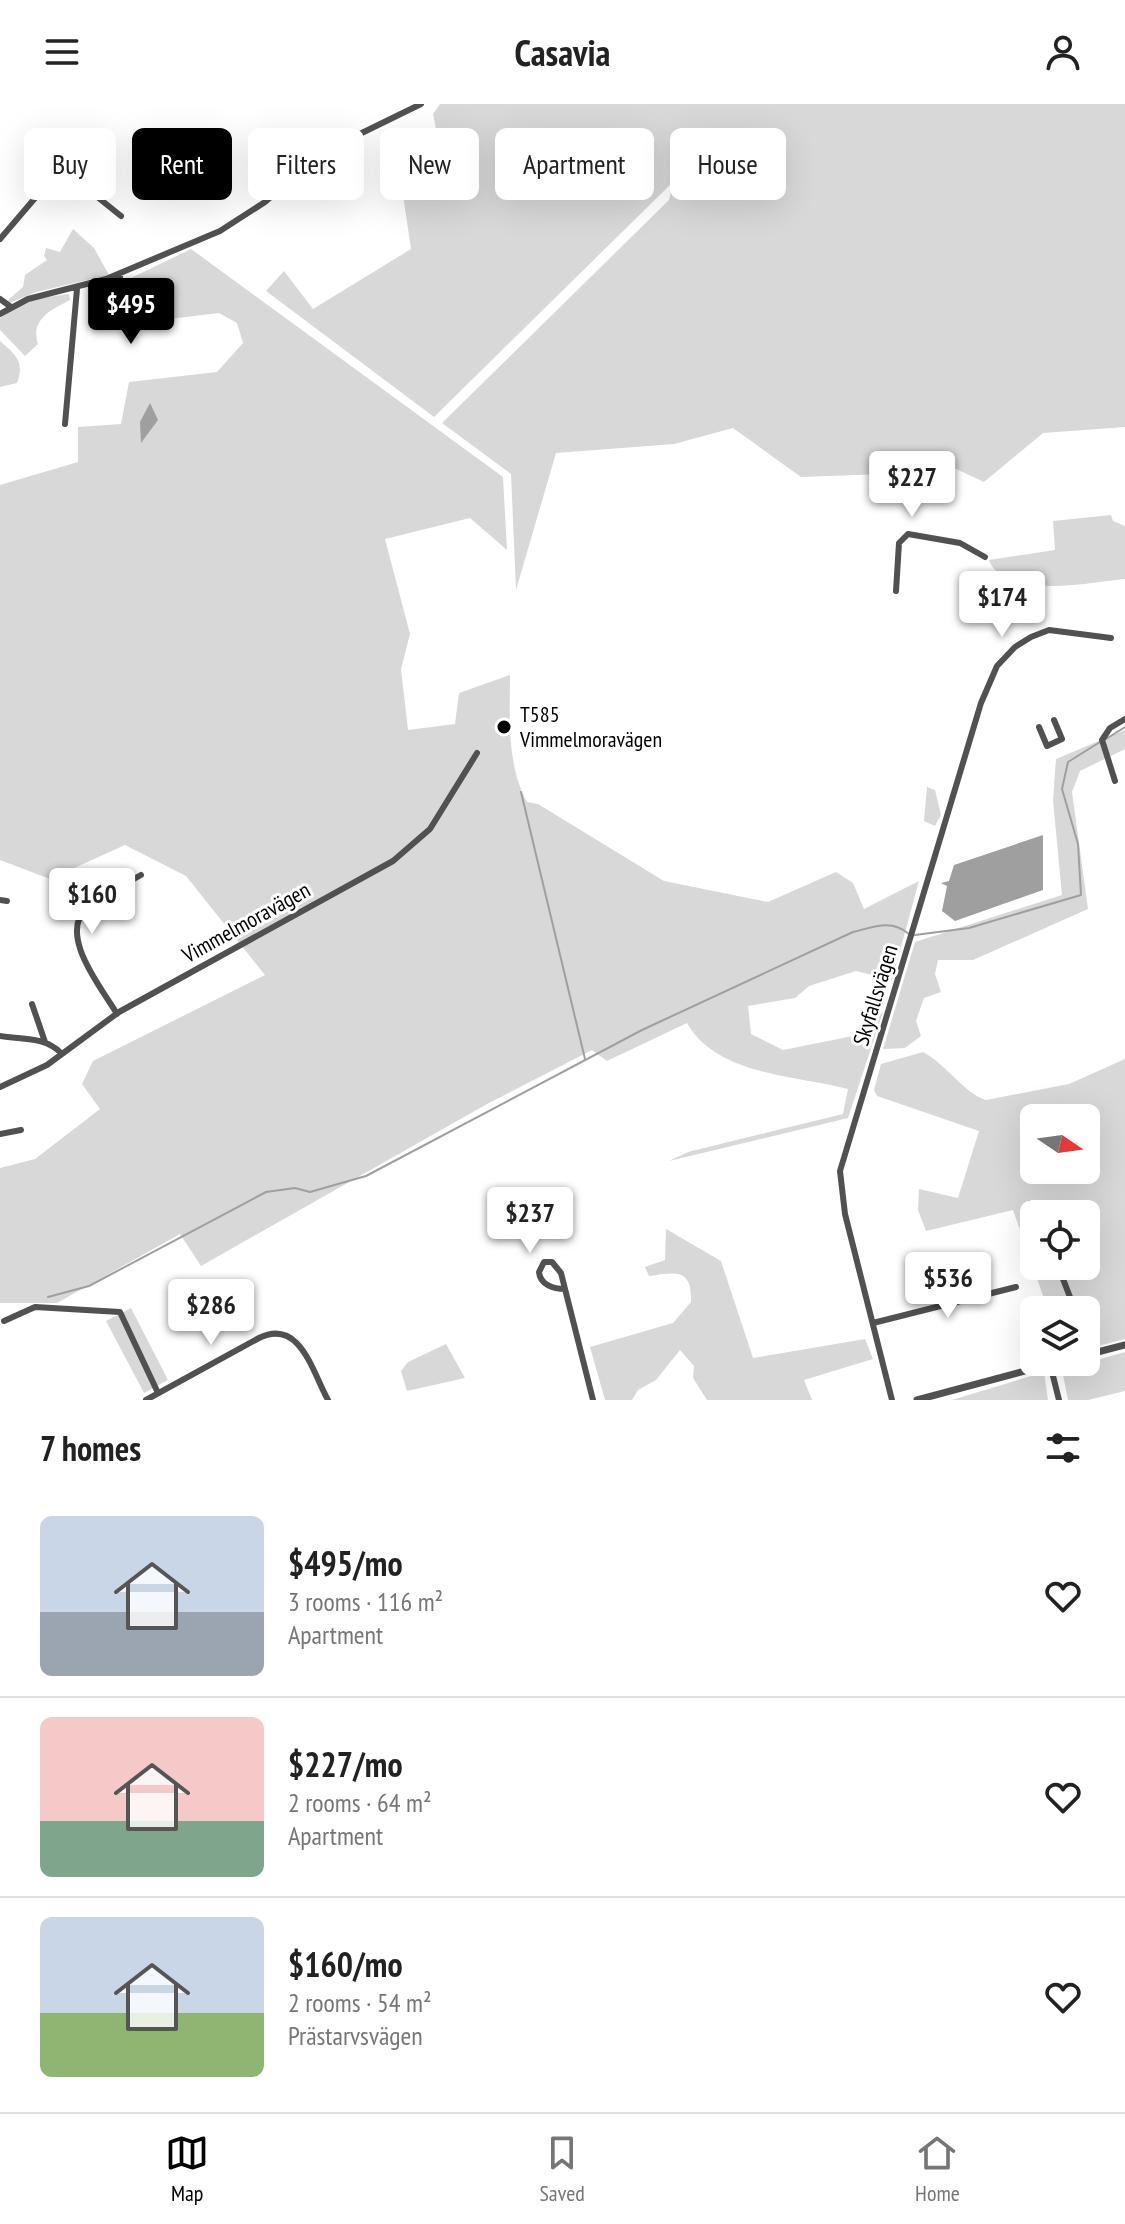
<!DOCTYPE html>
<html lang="en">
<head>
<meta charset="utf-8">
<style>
  body { margin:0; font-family:"PT Sans Narrow",sans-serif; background:#f2f2f2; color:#222; height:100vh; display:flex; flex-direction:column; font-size:30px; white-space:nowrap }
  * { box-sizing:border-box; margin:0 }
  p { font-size:26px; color:#767676 }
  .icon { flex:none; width:44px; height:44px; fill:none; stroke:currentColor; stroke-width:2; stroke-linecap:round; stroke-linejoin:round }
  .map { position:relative; height:1296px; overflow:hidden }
  .panel { display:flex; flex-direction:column; background:#fff; flex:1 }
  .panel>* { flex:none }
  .banner { position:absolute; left:24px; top:24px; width:1078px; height:72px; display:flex; gap:16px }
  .needle { width:52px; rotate:103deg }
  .tools { position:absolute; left:1020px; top:1000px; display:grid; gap:16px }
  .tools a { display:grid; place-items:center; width:80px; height:80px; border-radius:12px; background:#fff; box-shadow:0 8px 32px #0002; font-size:40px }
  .price { position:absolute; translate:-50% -68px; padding:0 18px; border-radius:8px; background:#fff; color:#222; font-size:26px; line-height:52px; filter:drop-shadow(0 2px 4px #0008) }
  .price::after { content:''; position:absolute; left:50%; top:48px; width:24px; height:18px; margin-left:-12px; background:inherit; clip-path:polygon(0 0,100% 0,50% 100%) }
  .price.active { background:#000; color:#fff }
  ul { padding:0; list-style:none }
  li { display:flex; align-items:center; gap:24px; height:200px; padding:0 40px }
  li+li { border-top:2px solid #e0e0e0 }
  li span { display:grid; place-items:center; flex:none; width:224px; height:160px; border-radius:12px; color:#555 }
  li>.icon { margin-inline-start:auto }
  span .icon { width:96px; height:96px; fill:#fffc; stroke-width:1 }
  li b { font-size:34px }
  h2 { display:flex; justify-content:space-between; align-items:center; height:96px; padding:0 40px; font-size:34px }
  .pill { padding:0 28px; border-radius:12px; background:#fff; box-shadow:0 8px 32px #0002; font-size:28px; line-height:72px }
  .pill.active { background:#000; color:#fff }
  header { display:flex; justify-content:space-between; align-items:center; height:104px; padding:0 40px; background:#fff; font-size:36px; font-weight:700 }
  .tabs { display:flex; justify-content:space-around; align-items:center; height:112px; border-top:2px solid #e0e0e0; background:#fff; font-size:22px; color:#767676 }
  .tabs a { display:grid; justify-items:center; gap:4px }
  .tabs .active { color:#000 }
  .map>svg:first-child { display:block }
</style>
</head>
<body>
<header><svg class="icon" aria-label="menu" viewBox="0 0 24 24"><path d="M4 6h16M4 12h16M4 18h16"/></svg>Casavia<svg class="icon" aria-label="person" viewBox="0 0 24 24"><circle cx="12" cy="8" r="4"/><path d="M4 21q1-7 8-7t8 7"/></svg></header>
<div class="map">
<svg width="1125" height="1296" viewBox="0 0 1125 1296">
  <rect width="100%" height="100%" fill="#fff"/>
  <!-- green -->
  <path fill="#d8d8d8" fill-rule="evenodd" d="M 440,0 L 1125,0 L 1125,323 L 1043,329 L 984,378 L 935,355 L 883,370 L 801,373 L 733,324 L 674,340 L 556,349 L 516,486 L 511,370 L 442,319 L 669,96 L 673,78 L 434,313 L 266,187 L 284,167 L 313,205 L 411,145 L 403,91 L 447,79 L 433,10 Z
    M 73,125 L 94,144 L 109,171 L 36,188 L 10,199 L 8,196 L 23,183 L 25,171 L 47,156 L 44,152 L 46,144 L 60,148 Z
    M 191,145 L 503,373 L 507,446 L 470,414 L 385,435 L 410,530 L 401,565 L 408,626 L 455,620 L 459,589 L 510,571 C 510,613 506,659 527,698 L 538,700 L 664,777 L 768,798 L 836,768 L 853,779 L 864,805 L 919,777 L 892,876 L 856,867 L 809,882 L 795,894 L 748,902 L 751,930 L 783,946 L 853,932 L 883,908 L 848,1014 L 669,1057 L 688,1048 L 843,1010 L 848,985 C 797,972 716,971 687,919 L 607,957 L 592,946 L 487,1000 L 201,1162 L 180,1130 L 57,1199 L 0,1199 L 0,1064 L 35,1055 L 100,1005 L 82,980 L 93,957 L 265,871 L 186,772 L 125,741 L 50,775 L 0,756 L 0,381 L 78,358 L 78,323 L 121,320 L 129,278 L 217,268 L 243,239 L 237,219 L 219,209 L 144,218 L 127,176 Z
    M 69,190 L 70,196 C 51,206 30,215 38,240 L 25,252 L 0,226 L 0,214 L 33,195 Z
    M 0,237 C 16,251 25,258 17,279 L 0,283 Z
    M 1111,411 L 1113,417 L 1125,422 L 1125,475 C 1091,478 1004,497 989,456 L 1055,446 L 1053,417 Z
    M 1125,626 L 1125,645 L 1080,667 L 1072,688 L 1088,805 L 973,856 L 938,856 L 935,870 L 941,888 L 924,894 L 916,917 L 921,932 L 905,944 L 883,945 L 915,838 L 1062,791 L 1053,696 L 1056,655 Z
    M 927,683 L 935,686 L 941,711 L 935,722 L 924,717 Z
    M 923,948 C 946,960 965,990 986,996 L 1069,980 L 1125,955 L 1125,1235 L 1086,1245 L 1086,1206 L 1048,1206 L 1013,1106 L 926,1127 L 918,1106 L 919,1085 L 958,1094 L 979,1027 L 877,992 L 874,986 L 881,960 ZM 1034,1014 L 1086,1014 L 1086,1066 L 1034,1066 ZM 1034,1110 L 1086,1110 L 1086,1162 L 1034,1162 Z
    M 666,1125 L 721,1157 L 753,1254 L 865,1235 L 873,1255 L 804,1276 L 812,1296 L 707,1296 L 693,1274 L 694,1262 L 680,1246 L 656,1276 L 638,1286 L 632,1296 L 605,1296 L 590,1243 L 673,1219 L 691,1198 C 692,1164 676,1168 649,1172 L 645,1163 L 665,1156 Z
    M 131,1204 L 168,1276 L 144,1289 L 106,1217 Z
    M 446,1240 L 465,1274 L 407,1287 L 401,1267 L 408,1258 Z
    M 1125,1248 L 1125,1287 L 1088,1296 L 1068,1296 L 1062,1266 Z
    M 1044,1268 L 1048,1296 L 952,1296 Z"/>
  <!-- water -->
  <path fill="#9f9f9f" d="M 150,299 L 158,316 L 141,339 L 140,318 Z
    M 1043,731 L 1043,786 L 955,817 L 942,807 L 947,782 L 941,779 L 949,777 L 954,761 Z"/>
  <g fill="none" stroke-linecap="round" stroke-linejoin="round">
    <!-- stream -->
    <path stroke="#9f9f9f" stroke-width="2" d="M 1106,635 L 1125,623
      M 521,688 L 585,955
      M 915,831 L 969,824 L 1081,791 L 1078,740 L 1062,685 L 1068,658 L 1100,638
      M 48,1193 L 89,1182 L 266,1088 L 295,1084 L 310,1088 L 366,1072 L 642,926 L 853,828 C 874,823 891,815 909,830"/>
    <!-- minor -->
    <path stroke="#515151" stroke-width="6" d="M 0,135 L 53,73 L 70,71 L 121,112
      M 120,170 L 121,214 L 127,226 L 133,227 L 139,221 L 136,198 L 123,183
      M 0,195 L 11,203
      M 0,210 L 28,195 L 106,175 L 220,127 L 265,98 L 327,46 L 421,0
      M 65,320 L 77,185
      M 896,487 L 899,439 L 908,430 L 960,439 L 985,453
      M 1039,623 L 1047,642 L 1062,635 L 1054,616
      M 1115,677 L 1102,636 L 1110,624 L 1125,615
      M 0,796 L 7,797
      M 32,900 L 45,938
      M 117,910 C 102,884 57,831 87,803 C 100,790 124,781 141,771
      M 0,932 C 22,936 44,932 61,949
      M 0,983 L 47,961 L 119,908 L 393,757 L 430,725 L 477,649
      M 0,1030 L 21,1026
      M 1030,1099 L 1035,1110
      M 1058,1162 L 1075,1206
      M 565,1185 C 554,1185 540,1181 539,1168 L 544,1158 L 552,1158 L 561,1169 L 593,1296
      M 4,1217 L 35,1203 L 120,1208 L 158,1289
      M 873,1219 L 1016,1183
      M 1050,1260 L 1059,1296
      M 146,1296 L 259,1234 C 300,1214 312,1267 328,1296
      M 892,1296 L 845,1110 L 840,1067 L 981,599 L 997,562 L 1015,543 L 1031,533 L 1049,526 L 1111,534"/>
    <!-- tertiary -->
    <path stroke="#515151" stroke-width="7" d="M 1086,1251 L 1125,1241
      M 917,1296 L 1058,1258"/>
  </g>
  <!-- markers -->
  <circle fill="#000" stroke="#fff" stroke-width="3" cx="504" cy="623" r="8"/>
  <g text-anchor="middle" stroke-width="6" stroke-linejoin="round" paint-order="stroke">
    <!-- poi labels -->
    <g font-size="22" fill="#000" stroke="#fff" text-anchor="start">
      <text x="520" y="618">T585<tspan x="520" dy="25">Vimmelmoravägen</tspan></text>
    </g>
    <!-- street labels -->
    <g font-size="22" fill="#000" stroke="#fff">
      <text transform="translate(246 818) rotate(-29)" y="8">Vimmelmoravägen</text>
      <text transform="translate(875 891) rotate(-73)" y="8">Skyfallsvägen</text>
    </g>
  </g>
</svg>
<div class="tools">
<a><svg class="needle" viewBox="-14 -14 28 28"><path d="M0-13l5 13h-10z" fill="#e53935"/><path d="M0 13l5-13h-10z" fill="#767676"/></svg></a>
<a><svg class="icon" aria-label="locate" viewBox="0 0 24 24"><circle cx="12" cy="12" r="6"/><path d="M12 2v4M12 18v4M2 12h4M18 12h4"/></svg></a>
<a><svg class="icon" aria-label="layers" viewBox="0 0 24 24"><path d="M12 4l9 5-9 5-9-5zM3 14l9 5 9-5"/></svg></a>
</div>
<b class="price active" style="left:131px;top:242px">$495</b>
<b class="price" style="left:912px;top:415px">$227</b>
<b class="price" style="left:1002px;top:535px">$174</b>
<b class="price" style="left:92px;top:832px">$160</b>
<b class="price" style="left:530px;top:1151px">$237</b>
<b class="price" style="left:948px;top:1216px">$536</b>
<b class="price" style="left:211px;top:1243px">$286</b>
<div class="banner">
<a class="pill">Buy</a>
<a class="pill active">Rent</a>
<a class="pill">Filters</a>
<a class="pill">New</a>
<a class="pill">Apartment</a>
<a class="pill">House</a>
</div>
</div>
<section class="panel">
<h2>7 homes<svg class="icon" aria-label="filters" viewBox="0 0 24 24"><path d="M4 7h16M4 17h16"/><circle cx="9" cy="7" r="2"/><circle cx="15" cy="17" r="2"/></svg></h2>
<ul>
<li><span style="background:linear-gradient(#c9d6e8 60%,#9aa5b1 0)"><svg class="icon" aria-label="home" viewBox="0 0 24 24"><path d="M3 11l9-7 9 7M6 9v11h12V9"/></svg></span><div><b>$495/mo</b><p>3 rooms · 116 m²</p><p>Apartment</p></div><svg class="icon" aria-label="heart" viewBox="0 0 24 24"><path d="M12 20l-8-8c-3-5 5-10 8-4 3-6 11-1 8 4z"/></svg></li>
<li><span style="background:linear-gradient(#f6c9c9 65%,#7fa58c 0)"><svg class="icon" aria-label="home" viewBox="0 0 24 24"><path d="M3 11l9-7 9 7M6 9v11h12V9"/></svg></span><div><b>$227/mo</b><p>2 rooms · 64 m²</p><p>Apartment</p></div><svg class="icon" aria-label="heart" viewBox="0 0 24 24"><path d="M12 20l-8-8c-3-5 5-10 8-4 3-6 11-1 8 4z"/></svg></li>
<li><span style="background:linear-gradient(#c9d6e8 60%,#8fb573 0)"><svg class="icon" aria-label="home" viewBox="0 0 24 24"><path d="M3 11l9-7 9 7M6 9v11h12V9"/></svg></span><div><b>$160/mo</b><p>2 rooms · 54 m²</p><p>Prästarvsvägen</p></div><svg class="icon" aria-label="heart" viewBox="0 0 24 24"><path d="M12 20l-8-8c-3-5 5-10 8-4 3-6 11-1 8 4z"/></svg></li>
</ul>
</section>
<nav class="tabs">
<a class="active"><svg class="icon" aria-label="map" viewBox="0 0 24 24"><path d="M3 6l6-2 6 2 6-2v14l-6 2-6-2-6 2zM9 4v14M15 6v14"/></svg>Map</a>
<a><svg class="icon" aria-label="saved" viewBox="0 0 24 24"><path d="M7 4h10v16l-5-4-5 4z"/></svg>Saved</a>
<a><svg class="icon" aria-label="home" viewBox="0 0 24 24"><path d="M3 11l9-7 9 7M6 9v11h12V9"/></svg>Home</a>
</nav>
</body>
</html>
